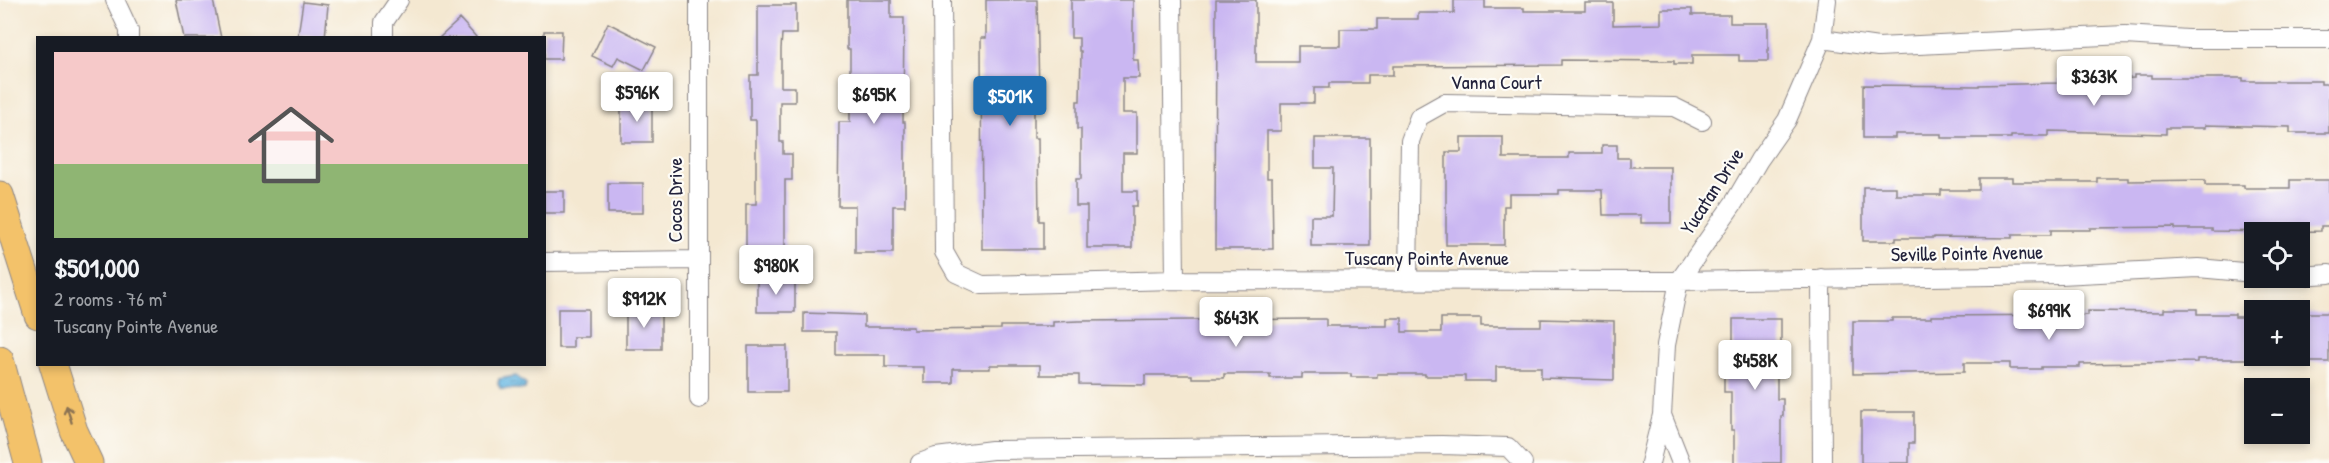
<!DOCTYPE html>
<html lang="en">
<head>
<meta charset="utf-8">
<style>
  body { margin:0; font-family:"Patrick Hand",sans-serif; background:#20242c; color:#f1f3f6; height:100vh; display:flex; flex-direction:column; font-size:22px; white-space:nowrap }
  * { box-sizing:border-box; margin:0 }
  p { font-size:20px; color:#9ea1a6 }
  .icon { flex:none; width:33px; height:33px; fill:none; stroke:currentColor; stroke-width:2; stroke-linecap:round; stroke-linejoin:round }
  .map { position:relative; flex:1; overflow:hidden }
  .details { position:absolute; left:36px; top:36px; width:510px; height:330px; display:flex; flex-direction:column; background:#171b24; border-radius:0px; box-shadow:0 3px 9px #0003 }
  .details>* { flex:none }
  .controls { position:absolute; left:2244px; top:222px; display:grid; gap:12px }
  .controls a { display:grid; place-items:center; width:66px; height:66px; border-radius:0px; background:#171b24; box-shadow:0 3px 9px #0003; font-size:30px }
  .price { position:absolute; translate:-50% -51px; padding:0 14px; border-radius:6px; background:#fff; color:#222; font-size:20px; line-height:39px; filter:drop-shadow(0 2px 3px #0008) }
  .price::after { content:''; position:absolute; left:50%; top:36px; width:18px; height:14px; margin-left:-9px; background:inherit; clip-path:polygon(0 0,100% 0,50% 100%) }
  .price.current { background:#1f6fb2; color:#fff }
  ul { padding:0; list-style:none }
  li { display:grid; align-content:center; gap:12px; height:318px; padding:0 18px }
  li+li { border-top:2px solid #363941 }
  li span { display:grid; place-items:center; height:186px; border-radius:0px; color:#555 }
  li>.icon { margin-inline-start:auto }
  span .icon { width:108px; height:108px; fill:#fffc; stroke-width:1 }
  li b { font-size:26px }
  .map>svg:first-child { display:block }
</style>
</head>
<body>
<div class="map">
<svg width="2329" height="463" viewBox="0 0 2329 463">
  <defs>
    <pattern id="water-ripples" width="26" height="14" patternUnits="userSpaceOnUse" patternTransform="scale(1.5)"><rect width="26" height="14" fill="#68b8e3"/><path d="M2 4q2-2 4 0t4 0M15 11q2-2 4 0t4 0" fill="none" stroke="#5595b9"/></pattern>
  </defs>
  <rect width="100%" height="100%" fill="#fdfcf7"/>
  <filter id="ink" filterUnits="userSpaceOnUse"><feTurbulence type="fractalNoise" baseFrequency=".0167" numOctaves="2"/><feDisplacementMap in="SourceGraphic" scale="12" xChannelSelector="R" yChannelSelector="G"/><feConvolveMatrix kernelMatrix="1 2 1 2 8 2 1 2 1" color-interpolation-filters="sRGB"/></filter>
  <filter id="wash" filterUnits="userSpaceOnUse"><feTurbulence type="fractalNoise" baseFrequency=".008" numOctaves="4" result="noise"/><feDisplacementMap in="SourceGraphic" scale="24" xChannelSelector="R" yChannelSelector="G"/><feGaussianBlur stdDeviation="1.35" result="paint"/><feColorMatrix in="noise" values="0 0 0 0 0 0 0 0 0 0 0 0 0 0 0 0 0 1.4 0 .05"/><feComposite in="paint" operator="in"/></filter>
  <g filter="url(#wash)">
    <rect width="100%" height="100%" fill="#f4e8d1"/>
    <!-- water -->
    <path fill="url(#water-ripples)" stroke="#456d8f" stroke-width="1.5" d="M 516,376 L 526,384 L 525,389 L 501,389 L 498,384 L 499,379 Z"/>
    <g id="blocks">
      <!-- building -->
      <path fill="#cab7f2" d="M 176,0 L 213,0 L 221,38 L 184,38 Z
        M 847,0 L 891,0 L 891,18 L 904,18 L 903,122 L 905,122 L 905,206 L 893,206 L 893,253 L 855,253 L 855,206 L 838,206 L 839,122 L 850,122 L 850,49 L 847,49 Z
        M 986,0 L 1037,0 L 1039,92 L 1034,92 L 1034,138 L 1038,138 L 1039,221 L 1043,221 L 1043,249 L 982,249 L 981,38 L 986,38 Z
        M 1071,0 L 1133,0 L 1133,60 L 1138,60 L 1139,78 L 1123,78 L 1123,113 L 1137,113 L 1137,153 L 1123,153 L 1123,191 L 1137,191 L 1137,206 L 1132,206 L 1132,248 L 1087,248 L 1087,206 L 1076,206 L 1076,179 L 1081,179 L 1081,129 L 1077,129 L 1077,101 L 1080,101 L 1081,51 L 1079,51 L 1079,38 L 1071,38 Z
        M 1216,0 L 1256,0 L 1256,62 L 1298,62 L 1298,46 L 1340,46 L 1340,29 L 1377,29 L 1377,19 L 1418,19 L 1418,13 L 1454,13 L 1454,0 L 1485,0 L 1485,8 L 1524,8 L 1524,11 L 1585,11 L 1585,3 L 1613,3 L 1613,25 L 1661,24 L 1661,9 L 1692,9 L 1692,15 L 1730,15 L 1730,23 L 1768,23 L 1768,61 L 1739,61 L 1739,55 L 1692,55 L 1692,64 L 1674,64 L 1674,61 L 1561,60 L 1561,65 L 1393,66 L 1393,75 L 1368,75 L 1368,83 L 1329,83 L 1329,88 L 1314,88 L 1314,103 L 1281,103 L 1281,131 L 1267,131 L 1267,178 L 1272,178 L 1273,249 L 1215,249 Z
        M 303,2 L 328,5 L 325,38 L 298,35 Z
        M 758,5 L 796,5 L 796,34 L 782,34 L 781,49 L 781,87 L 795,87 L 795,102 L 780,102 L 780,142 L 783,142 L 783,154 L 792,154 L 792,180 L 785,180 L 785,250 L 746,250 L 746,204 L 756,204 L 756,120 L 750,120 L 750,75 L 758,75 Z
        M 460,19 L 477,38 L 439,38 Z
        M 608,23 L 656,47 L 644,70 L 618,57 L 613,66 L 592,56 Z
        M 544,31 L 562,31 L 561,59 L 544,59 Z
        M 2134,75 L 2152,75 L 2152,78 L 2243,78 L 2243,81 L 2321,81 L 2321,84 L 2329,84 L 2329,133 L 2290,133 L 2290,127 L 2205,125 L 2205,128 L 2166,128 L 2166,134 L 2049,131 L 2049,136 L 2011,136 L 2011,138 L 1941,138 L 1941,134 L 1895,134 L 1895,138 L 1863,138 L 1863,85 L 1979,86 L 1979,85 L 2058,83 L 2058,79 L 2134,78 Z
        M 621,104 L 652,104 L 652,142 L 621,142 Z
        M 1461,137 L 1503,137 L 1503,158 L 1569,158 L 1569,153 L 1602,153 L 1602,145 L 1617,145 L 1617,158 L 1630,158 L 1630,167 L 1671,167 L 1671,223 L 1641,223 L 1641,215 L 1603,215 L 1602,190 L 1559,190 L 1559,194 L 1509,194 L 1509,206 L 1504,206 L 1504,245 L 1446,245 L 1446,152 L 1461,152 Z
        M 1315,138 L 1370,138 L 1370,246 L 1311,246 L 1311,216 L 1332,216 L 1333,168 L 1315,168 Z
        M 1979,178 L 2012,178 L 2012,182 L 2097,182 L 2097,178 L 2128,178 L 2128,181 L 2205,180 L 2205,185 L 2244,185 L 2244,188 L 2290,188 L 2290,180 L 2329,180 L 2329,226 L 2321,226 L 2321,231 L 2283,232 L 2212,231 L 2212,229 L 2175,229 L 2175,227 L 2090,228 L 2090,230 L 2051,230 L 2051,235 L 2012,235 L 2012,238 L 1934,237 L 1934,238 L 1896,238 L 1896,241 L 1863,241 L 1863,187 L 1896,187 L 1896,195 L 1941,195 L 1941,190 L 1979,190 Z
        M 608,183 L 643,183 L 643,213 L 608,213 Z
        M 544,191 L 564,191 L 564,213 L 544,213 Z
        M 757,279 L 795,279 L 795,312 L 757,312 Z
        M 558,309 L 588,309 L 588,337 L 573,337 L 573,348 L 558,348 Z
        M 2164,309 L 2197,309 L 2197,314 L 2235,314 L 2235,317 L 2254,317 L 2254,359 L 2197,359 L 2197,362 L 2080,364 L 2080,367 L 2041,367 L 2041,369 L 2010,369 L 2010,363 L 1964,363 L 1964,372 L 1853,374 L 1853,321 L 1892,321 L 1892,318 L 1931,318 L 1931,316 L 2088,315 L 2088,311 L 2164,312 Z
        M 626,310 L 661,310 L 661,349 L 626,349 Z
        M 804,313 L 864,315 L 864,327 L 913,327 L 913,330 L 1001,329 L 1001,326 L 1053,326 L 1053,322 L 1079,321 L 1309,319 L 1326,319 L 1326,326 L 1387,326 L 1387,318 L 1402,318 L 1402,332 L 1441,332 L 1441,318 L 1481,318 L 1481,326 L 1541,326 L 1541,319 L 1614,321 L 1614,380 L 1541,378 L 1541,367 L 1496,367 L 1496,381 L 1465,381 L 1465,376 L 1425,376 L 1425,374 L 1377,374 L 1377,377 L 1351,377 L 1351,374 L 1302,374 L 1302,378 L 1270,378 L 1270,374 L 1224,374 L 1224,378 L 1192,378 L 1192,375 L 1145,375 L 1145,385 L 1079,384 L 1079,375 L 1040,375 L 1040,365 L 990,365 L 990,369 L 953,369 L 953,383 L 924,383 L 924,367 L 885,367 L 885,355 L 836,355 L 836,332 L 804,332 Z
        M 2300,313 L 2329,313 L 2329,362 L 2300,362 Z
        M 1733,319 L 1781,319 L 1781,350 L 1777,350 L 1777,399 L 1783,399 L 1783,416 L 1781,416 L 1781,463 L 1734,463 L 1734,430 L 1731,430 L 1731,392 L 1724,392 L 1724,360 L 1733,360 Z
        M 748,346 L 787,346 L 787,392 L 748,392 Z
        M 1861,412 L 1914,412 L 1914,443 L 1909,443 L 1909,463 L 1861,463 Z"/>
    </g>
  </g>
  <g filter="url(#ink)">
    <use href="#blocks" fill-opacity="0" stroke="#8b8586" stroke-width="1.5"/>
    <g fill="none" stroke-linecap="round" stroke-linejoin="round">
      <!-- minor casing -->
      <g stroke="#8b8586" stroke-width="20">
        <path id="minor" d="M 115,0 L 129,30 L 129,38
          M 942,0 L 944,252 L 956,273 L 982,285 L 1175,280 L 1679,281 L 2061,275 L 2198,268 L 2254,273
          M 1172,0 L 1175,280
          M 384,38 L 384,22 L 399,0
          M 1822,39 L 1878,47 L 2125,35 L 2188,39 L 2329,39
          M 544,262 L 697,260
          M 2300,276 L 2329,274
          M 1821,278 L 1822,463
          M 1408,281 L 1410,141 L 1419,117 L 1444,103 L 1674,107 L 1702,121
          M 699,399 L 699,0
          M 1662,415 L 1681,463
          M 920,463 L 936,457 L 992,450 L 1442,445 L 1508,447 L 1523,463
          M 1650,463 L 1662,415 L 1666,345 L 1679,281 L 1735,201 L 1759,160 L 1787,120 L 1822,39 L 1827,0"/>
      </g>
      <!-- highway casing -->
      <g stroke="#8b8586" stroke-width="29">
        <path id="highway" d="M 0,195 L 38,315
          M 0,360 L 28,463
          M 53,364 L 74,431 L 89,463"/>
      </g>
      <!-- minor -->
      <use href="#minor" stroke="#fff" stroke-width="18"/>
      <!-- highway -->
      <use href="#highway" stroke="#f3c26a" stroke-width="27"/>
    </g>
    <!-- one-way arrows -->
    <defs><path id="oneway-shaft" d="M-6 0H5M1.5-3L5.5 0L1.5 3" fill="none" stroke-width="1.6" stroke-linecap="round" stroke-linejoin="round" transform="scale(1.5)"/></defs>
    <use stroke="#8a7252" href="#oneway-shaft" transform="translate(69 414) rotate(-107)"/>
  </g>
  <g text-anchor="middle" stroke-width="4.5" stroke-linejoin="round" paint-order="stroke">
    <!-- street labels -->
    <g font-size="20" fill="#22223b" stroke="#fdfcf7">
      <text x="1496" y="89">Vanna Court</text>
      <text transform="translate(1712 191) rotate(-57)" y="7">Yucatan Drive</text>
      <text transform="translate(675 200) rotate(-90)" y="7">Cocos Drive</text>
      <text transform="translate(1967 253) rotate(-1)" y="7">Seville Pointe Avenue</text>
      <text x="1427" y="265">Tuscany Pointe Avenue</text>
    </g>
  </g>
</svg>
<div class="controls">
<a><svg class="icon" aria-label="locate" viewBox="0 0 24 24"><circle cx="12" cy="12" r="6"/><path d="M12 2v4M12 18v4M2 12h4M18 12h4"/></svg></a>
<a>+</a>
<a>−</a>
</div>
<b class="price" style="left:2094px;top:107px">$363K</b>
<b class="price" style="left:637px;top:123px">$596K</b>
<b class="price" style="left:874px;top:125px">$695K</b>
<b class="price current" style="left:1010px;top:127px">$501K</b>
<b class="price" style="left:776px;top:296px">$980K</b>
<b class="price" style="left:644px;top:329px">$912K</b>
<b class="price" style="left:2049px;top:341px">$699K</b>
<b class="price" style="left:1236px;top:348px">$643K</b>
<b class="price" style="left:1755px;top:391px">$458K</b>
<section class="details">
<ul>
<li><span style="background:linear-gradient(#f6c9c9 60%,#8fb573 0)"><svg class="icon" aria-label="home" viewBox="0 0 24 24"><path d="M3 11l9-7 9 7M6 9v11h12V9"/></svg></span><div><b>$501,000</b><p>2 rooms · 76 m²</p><p>Tuscany Pointe Avenue</p></div></li>
</ul>
</section>
</div>
</body>
</html>
